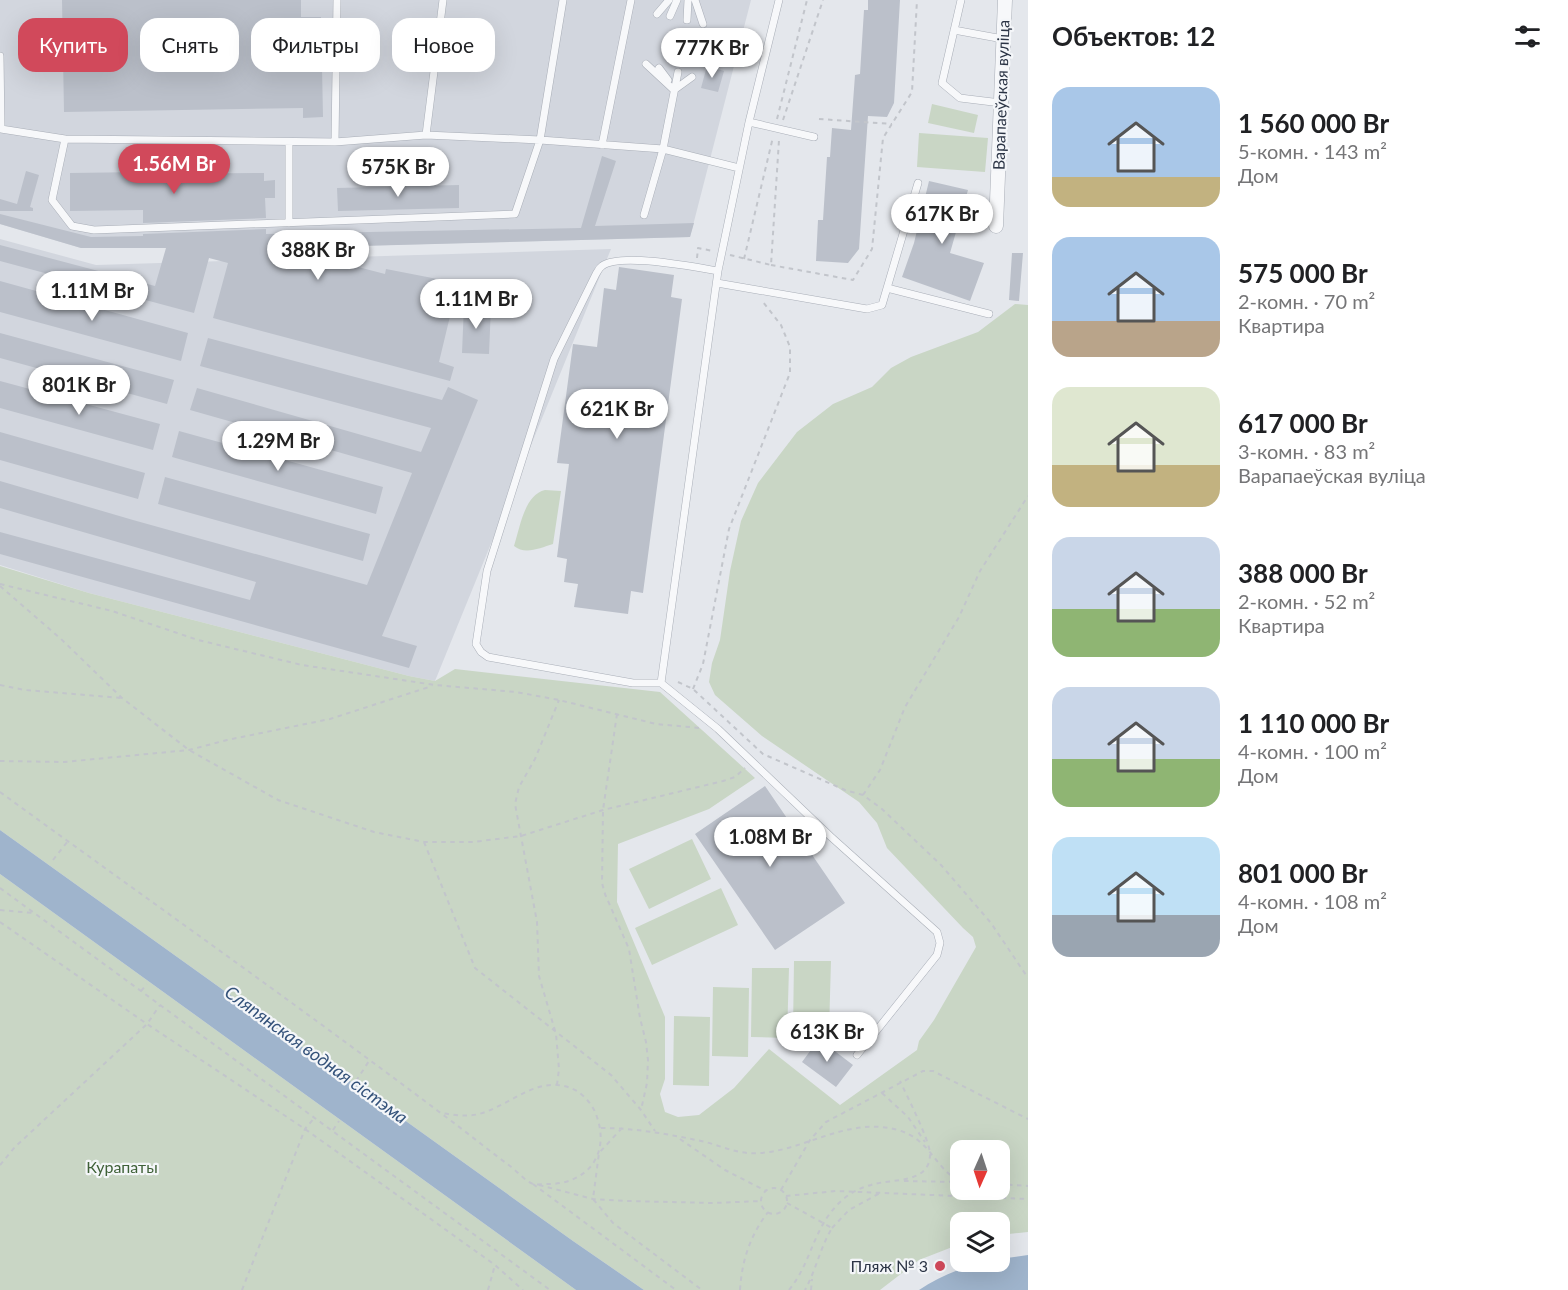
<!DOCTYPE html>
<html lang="ru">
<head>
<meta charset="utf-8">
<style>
  body { margin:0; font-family:Lato,sans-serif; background:#f6f6f6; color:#202124; height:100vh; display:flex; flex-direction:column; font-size:22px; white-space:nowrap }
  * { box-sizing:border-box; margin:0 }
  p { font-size:20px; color:#757577 }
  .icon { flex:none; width:33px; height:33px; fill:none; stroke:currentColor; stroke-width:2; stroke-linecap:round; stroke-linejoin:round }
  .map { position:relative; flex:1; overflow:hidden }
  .panel { display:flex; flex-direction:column; background:#fff; width:540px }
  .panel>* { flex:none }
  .guide { position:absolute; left:18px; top:18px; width:570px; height:54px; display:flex; gap:12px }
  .needle { width:39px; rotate:183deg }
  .buttons { position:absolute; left:950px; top:1140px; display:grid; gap:12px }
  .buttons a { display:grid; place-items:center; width:60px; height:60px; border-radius:12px; background:#fff; box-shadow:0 6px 24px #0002; font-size:30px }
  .price { position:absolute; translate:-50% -51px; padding:0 14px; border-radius:21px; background:#fff; color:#222; font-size:20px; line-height:39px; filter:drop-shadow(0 2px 3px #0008) }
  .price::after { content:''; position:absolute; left:50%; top:36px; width:18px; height:14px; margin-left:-9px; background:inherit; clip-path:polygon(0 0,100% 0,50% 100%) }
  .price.active { background:#d1495b; color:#fff }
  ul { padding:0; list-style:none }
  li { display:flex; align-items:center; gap:18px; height:150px; padding:0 24px }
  li span { display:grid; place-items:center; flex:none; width:168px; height:120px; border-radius:18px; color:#555 }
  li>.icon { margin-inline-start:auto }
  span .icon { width:72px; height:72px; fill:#fffc; stroke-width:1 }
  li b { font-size:26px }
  h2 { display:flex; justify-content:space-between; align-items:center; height:72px; padding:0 24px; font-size:26px }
  .pill { padding:0 21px; border-radius:18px; background:#fff; box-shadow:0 6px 24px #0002; font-size:21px; line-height:54px }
  .pill.active { background:#d1495b; color:#fff }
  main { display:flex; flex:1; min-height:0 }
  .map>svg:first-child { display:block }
</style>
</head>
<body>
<main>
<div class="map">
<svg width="1028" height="1290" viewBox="0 0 1028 1290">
  <rect width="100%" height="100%" fill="#e4e7ec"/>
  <!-- built -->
  <path fill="#d2d6de" d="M 0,0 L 751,0 L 690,237 L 317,247 L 81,248 L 0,224 Z
    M 0,239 L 96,265 L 611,249 L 435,681 L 409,676 L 89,593 L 0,565 Z"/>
  <!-- green -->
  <path fill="#c9d6c5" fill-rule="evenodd" d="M 932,104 L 978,115 L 974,133 L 928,123 Z
    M 919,133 L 988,138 L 985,172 L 917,167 Z
    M 1015,304 L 1028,305 L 1028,1232 L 999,1235 L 999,1222 L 960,1222 L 960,1244 L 919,1260 L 880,1290 L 644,1290 L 573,1241 L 0,830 L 0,566 L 89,593 L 409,676 L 435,681 L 455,669 L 660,692 L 755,778 L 709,809 L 618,844 L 617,902 L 665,1017 L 665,1079 L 660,1094 L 665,1112 L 678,1117 L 699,1115 L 734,1088 L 769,1049 L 840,1105 L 917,1050 L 919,1041 L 934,1020 L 976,947 L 973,937 L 963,928 L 887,848 L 877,823 L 859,802 L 762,736 L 715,695 L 709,682 L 712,663 L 720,640 L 730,571 L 741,521 L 758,483 L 797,432 L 833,404 L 872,387 L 891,368 L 911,357 L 978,332 ZM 960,1150 L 999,1150 L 999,1190 L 960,1190 Z
    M 545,490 L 561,491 L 553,544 C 540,548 525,555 514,546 C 520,528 524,495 545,490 Z
    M 692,839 L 711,879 L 649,909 L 629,869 Z
    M 0,874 L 576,1290 L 0,1290 Z
    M 721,888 L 738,925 L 652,965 L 635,928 Z
    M 794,961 L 831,961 L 829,1031 L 793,1030 Z
    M 752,968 L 789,968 L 787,1038 L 751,1037 Z
    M 713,987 L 749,988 L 748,1057 L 712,1056 Z
    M 674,1016 L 710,1017 L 709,1086 L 673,1085 Z"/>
  <!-- water -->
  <path fill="#9fb4cc" d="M 0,830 L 573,1241 L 644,1290 L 576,1290 L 0,874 Z
    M 1028,1255 L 1028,1290 L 919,1290 C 942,1275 971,1262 999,1262 L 999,1259 Z"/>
  <!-- building -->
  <path fill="#bbc0ca" d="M 62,0 L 301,0 L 301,17 L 321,17 L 323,117 L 303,118 L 303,108 L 64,112 Z
    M 868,0 L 900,0 L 894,103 L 887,117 L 868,116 L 859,249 L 848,263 L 816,261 L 818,220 L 823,220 L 827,157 L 830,157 L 832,128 L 851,130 L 855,75 L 860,74 L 864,10 L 868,10 Z
    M 707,66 L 724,71 L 718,92 L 701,88 Z
    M 602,156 L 616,161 L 595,226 L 694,223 L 690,237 L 285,248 L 385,274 L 386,269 L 458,283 L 439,362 L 454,367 L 450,381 L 213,318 L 228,263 L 209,258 L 194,313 L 0,261 L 0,245 L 155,286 L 166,248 L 81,248 L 0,224 L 0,214 L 91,237 L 143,236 L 143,234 L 266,229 L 266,234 L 581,228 Z
    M 26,171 L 39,175 L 30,207 L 33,208 L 33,211 L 0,211 L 0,199 L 17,204 Z
    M 143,172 L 143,174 L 264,173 L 264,181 L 275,180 L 275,198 L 265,198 L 266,218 L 143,223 L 143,210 L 70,211 L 70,173 Z
    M 929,181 L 968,190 L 950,253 L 984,263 L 970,301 L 902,277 L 914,243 Z
    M 459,185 L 459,208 L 338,211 L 337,188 Z
    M 1012,253 L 1023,253 L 1019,301 L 1009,300 Z
    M 619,267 L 674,275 L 671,297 L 682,299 L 643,593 L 631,591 L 628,614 L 574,607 L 578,584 L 564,582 L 567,559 L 557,557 L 569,464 L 557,463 L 573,344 L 597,347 L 604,288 L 616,290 Z
    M 0,281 L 188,333 L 181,361 L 0,312 Z
    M 464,305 L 491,306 L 489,354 L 462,353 Z
    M 0,333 L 174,380 L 167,404 L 0,358 Z
    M 208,338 L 442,400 L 448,387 L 478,400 L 382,636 L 417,646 L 409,668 L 0,554 L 0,532 L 250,600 L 256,582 L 0,508 L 0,481 L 133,520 L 367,585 L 412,473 L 190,410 L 197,388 L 421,452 L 431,428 L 200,366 Z
    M 0,381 L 160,424 L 153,450 L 0,408 Z
    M 179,431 L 383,487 L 376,514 L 172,457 Z
    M 0,432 L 145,473 L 138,499 L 0,460 Z
    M 165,477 L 370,534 L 363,561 L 158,504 Z
    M 765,786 L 845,903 L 775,950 L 695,834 Z
    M 819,1039 L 853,1065 L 836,1087 L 802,1062 Z"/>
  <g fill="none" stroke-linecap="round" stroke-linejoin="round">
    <!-- lane casing -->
    <g stroke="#a9aeb7" stroke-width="8">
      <path id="lane" d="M 695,0 L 703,24
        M 961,0 L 942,83 L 960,98 L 1001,103
        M 657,14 L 669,0
        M 670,16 L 677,0
        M 687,20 L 688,0
        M 954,30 L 1003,39
        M 0,56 L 1,129 L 65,139 L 335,142 L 337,0
        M 646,64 L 674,90 L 692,77
        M 659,68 L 668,80
        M 749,122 L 814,137
        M 426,135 L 443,0
        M 65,139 L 52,200 L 72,226 L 94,230 L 515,214 L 540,140 L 663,149 L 739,168
        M 335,142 L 426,135 L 540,140 L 563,0
        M 602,145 L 631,0
        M 644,215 L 663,149 L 678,72
        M 289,223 L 289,142
        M 718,271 C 695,267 620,252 602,266 C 599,268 598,271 596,274 L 554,359 L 487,571 L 476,644 L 481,652 L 488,657 L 633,683 L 661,683 L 718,729 L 830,836 L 937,932 L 940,943 L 937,955 L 857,1055
        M 717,283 L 867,309 L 882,305 L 918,183
        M 887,288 L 989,314
        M 661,683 L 718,271 L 749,122 L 779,0"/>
    </g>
    <!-- street casing -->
    <g stroke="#a9aeb7" stroke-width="15">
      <path id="street" d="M 996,226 L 1005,0"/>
    </g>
    <!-- path -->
    <path stroke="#c2c5cb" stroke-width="2" stroke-dasharray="4.5 4.5" stroke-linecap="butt" d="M 777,119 L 807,0
      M 819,119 L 892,124
      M 783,120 L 823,0
      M 730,255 L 771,265 L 779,140
      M 697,258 L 698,248 L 713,251
      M 744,259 L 773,137
      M 771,265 L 853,280 L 872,249 L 883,138 L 912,92 L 917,0
      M 0,584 L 112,611 L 198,640 L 302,665 L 435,685 L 516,692 L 559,700 L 656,724 L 700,728
      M 0,586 L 61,639 L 122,698 L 189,750 L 278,800 L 374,832 L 424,842 L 473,842 L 521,836 L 603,810 L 723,781 L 735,777 L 745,768
      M 678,682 L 693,689 L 763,754 L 845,790 L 863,795 L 882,809 L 941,865 L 991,923 L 1028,978
      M 0,685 L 25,690 L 122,698
      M 693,689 L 703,664 L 729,529 L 790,373 L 790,347 L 781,325 L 763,302
      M 617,714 L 603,810 L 602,883 L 605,894 L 629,949 L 640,1018 L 646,1042 L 648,1060 L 647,1083 L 641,1110
      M 0,761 L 64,762 L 189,750 L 227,740 L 330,719 L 432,686
      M 0,792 C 147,899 296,1004 442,1114 C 465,1131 487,1149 510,1166 C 517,1171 525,1181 533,1184 C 537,1185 544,1184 548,1184 C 587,1184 610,1155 597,1117 C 594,1107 586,1097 577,1091 C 541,1071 512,1105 479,1114 C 466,1117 453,1115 441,1113
      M 863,795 L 880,770 L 905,707 L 959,617 L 980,571 L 1028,496
      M 424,842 L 475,968 L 611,1075 L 641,1110 L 655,1131
      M 53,860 L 68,841
      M 0,888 L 550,1290
      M 0,910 L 33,913
      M 0,922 L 147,1024 L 305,1129 L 495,1265 L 523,1290
      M 141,991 L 147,984
      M 356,1081 L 369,1061
      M 557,1085 L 559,1069 L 556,1034 L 539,976 L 537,922 L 515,804 L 519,787 L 535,759 L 559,700
      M 882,1093 L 908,1117 L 925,1142
      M 601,1128 C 634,1128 668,1134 701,1141 C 720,1145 738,1155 759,1153 C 804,1151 848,1116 898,1130 C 931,1140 932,1165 960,1182
      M 622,1128 L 599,1153 L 593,1199 L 613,1223 L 702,1290
      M 333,1130 L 339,1121
      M 680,1139 L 725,1170 L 766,1191
      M 0,1165 L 15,1147 L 147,1024 L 160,1005
      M 904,1181 L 959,1182
      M 533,1184 L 676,1290
      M 999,1184 L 1028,1186
      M 539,1185 L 593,1199 L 627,1201 L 713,1203 L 761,1201
      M761 1201a13 13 0 1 1 26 0a13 13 0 1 1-26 0Z
      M 781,1190 L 810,1140 L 826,1122 L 923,1071 L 933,1071 L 1028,1119
      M 786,1196 L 836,1191 L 1028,1199
      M 787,1203 L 832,1228 C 820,1248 816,1270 805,1290
      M 832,1228 L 849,1210 L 880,1193
      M 242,1290 L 305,1129 L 315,1117
      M 488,1290 L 495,1265
      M 740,1290 C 742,1260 750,1236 768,1212
      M 789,1290 C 812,1262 812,1230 839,1203 C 848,1194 859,1188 871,1185 C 891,1178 930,1185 930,1154 C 930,1141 907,1096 900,1081
      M 811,1290 L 812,1279"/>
    <!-- lane -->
    <use href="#lane" stroke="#f7f8fa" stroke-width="7"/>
    <!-- street -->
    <use href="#street" stroke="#f7f8fa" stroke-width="14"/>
  </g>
  <!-- markers -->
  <circle fill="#d1495b" stroke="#f4f6f9" stroke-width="2" cx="940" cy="1266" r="6"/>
  <g text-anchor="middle" stroke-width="4.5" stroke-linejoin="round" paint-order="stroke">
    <!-- street labels -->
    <g font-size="16" fill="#2b3445" stroke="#f4f6f9">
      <text transform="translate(1001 95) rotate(-88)" y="6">Варапаеўская вуліца</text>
    </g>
    <!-- park labels -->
    <g font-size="16" fill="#3f6138" stroke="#f4f6f9">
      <text x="122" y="1173">Курапаты</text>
    </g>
    <!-- poi labels -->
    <g font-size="16" fill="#2b3445" stroke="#f4f6f9" text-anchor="end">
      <text x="928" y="1272">Пляж № 3</text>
    </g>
    <!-- water labels -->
    <g font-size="18" font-style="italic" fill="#34527a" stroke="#f4f6f9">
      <text transform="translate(316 1055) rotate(36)" y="6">Сляпянская водная сістэма</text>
    </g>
  </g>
</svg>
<div class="buttons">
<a><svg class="needle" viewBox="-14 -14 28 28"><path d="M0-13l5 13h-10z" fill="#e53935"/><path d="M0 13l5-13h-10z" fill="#757577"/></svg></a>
<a><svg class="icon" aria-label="layers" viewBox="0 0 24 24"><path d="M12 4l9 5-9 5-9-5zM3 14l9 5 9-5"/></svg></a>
</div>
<b class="price" style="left:712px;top:79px">777K Br</b>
<b class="price active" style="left:174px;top:195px">1.56M Br</b>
<b class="price" style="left:398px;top:198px">575K Br</b>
<b class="price" style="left:942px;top:245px">617K Br</b>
<b class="price" style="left:318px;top:281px">388K Br</b>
<b class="price" style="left:92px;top:322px">1.11M Br</b>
<b class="price" style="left:476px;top:330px">1.11M Br</b>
<b class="price" style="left:79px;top:416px">801K Br</b>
<b class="price" style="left:617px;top:440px">621K Br</b>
<b class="price" style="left:278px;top:472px">1.29M Br</b>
<b class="price" style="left:770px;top:868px">1.08M Br</b>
<b class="price" style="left:827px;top:1063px">613K Br</b>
<div class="guide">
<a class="pill active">Купить</a>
<a class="pill">Снять</a>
<a class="pill">Фильтры</a>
<a class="pill">Новое</a>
</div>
</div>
<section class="panel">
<h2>Объектов: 12<svg class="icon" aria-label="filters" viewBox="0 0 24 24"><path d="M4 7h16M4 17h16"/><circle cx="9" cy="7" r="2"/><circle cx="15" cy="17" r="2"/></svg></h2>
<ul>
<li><span style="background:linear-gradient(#a9c7e8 75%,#c2b280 0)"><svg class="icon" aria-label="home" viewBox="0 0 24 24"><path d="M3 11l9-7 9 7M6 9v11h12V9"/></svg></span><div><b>1 560 000 Br</b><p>5-комн. · 143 m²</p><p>Дом</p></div></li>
<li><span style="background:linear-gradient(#a9c7e8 70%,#b9a48a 0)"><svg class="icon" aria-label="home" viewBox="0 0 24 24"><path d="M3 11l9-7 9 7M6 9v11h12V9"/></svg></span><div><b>575 000 Br</b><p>2-комн. · 70 m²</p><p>Квартира</p></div></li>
<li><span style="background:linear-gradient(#dfe7d0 65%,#c2b280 0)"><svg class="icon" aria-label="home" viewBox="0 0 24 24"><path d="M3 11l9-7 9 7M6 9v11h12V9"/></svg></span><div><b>617 000 Br</b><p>3-комн. · 83 m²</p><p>Варапаеўская вуліца</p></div></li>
<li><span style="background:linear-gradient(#c9d6e8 60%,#8fb573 0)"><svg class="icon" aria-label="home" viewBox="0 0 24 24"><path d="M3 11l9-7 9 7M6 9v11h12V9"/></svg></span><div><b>388 000 Br</b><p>2-комн. · 52 m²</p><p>Квартира</p></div></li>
<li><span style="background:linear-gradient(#c9d6e8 60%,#8fb573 0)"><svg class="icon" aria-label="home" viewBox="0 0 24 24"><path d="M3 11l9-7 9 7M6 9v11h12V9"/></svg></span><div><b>1 110 000 Br</b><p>4-комн. · 100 m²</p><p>Дом</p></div></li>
<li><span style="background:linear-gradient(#bfe0f5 65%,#9aa5b1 0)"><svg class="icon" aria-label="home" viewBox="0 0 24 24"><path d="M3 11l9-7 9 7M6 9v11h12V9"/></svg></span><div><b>801 000 Br</b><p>4-комн. · 108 m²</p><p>Дом</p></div></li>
</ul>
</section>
</main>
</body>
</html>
